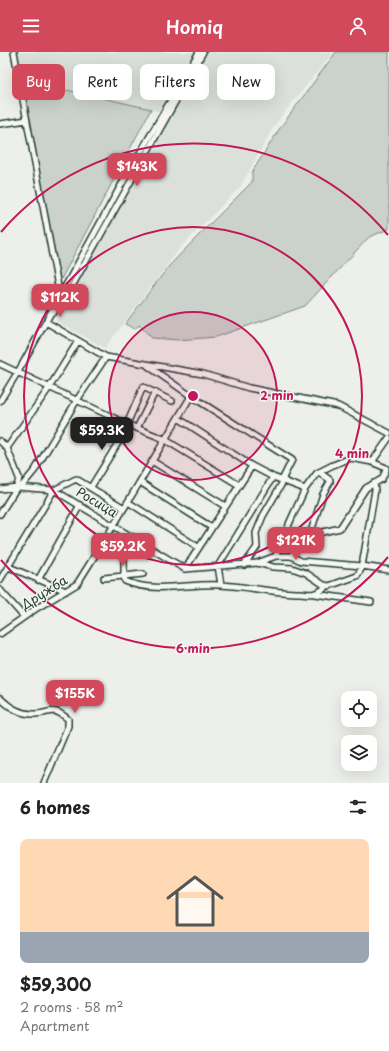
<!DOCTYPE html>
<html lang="en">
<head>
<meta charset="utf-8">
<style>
  body { margin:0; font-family:"Playpen Sans",sans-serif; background:#f6f6f6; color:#222; height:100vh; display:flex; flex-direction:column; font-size:15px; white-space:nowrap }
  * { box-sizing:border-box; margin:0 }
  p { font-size:13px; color:#767676 }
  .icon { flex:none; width:22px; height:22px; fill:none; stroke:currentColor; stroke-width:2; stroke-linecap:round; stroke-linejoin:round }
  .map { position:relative; height:731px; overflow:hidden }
  .panel { display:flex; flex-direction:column; background:#fff; flex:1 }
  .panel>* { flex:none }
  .hud { position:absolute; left:12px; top:12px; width:365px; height:36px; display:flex; gap:8px }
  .tools { position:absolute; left:341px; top:639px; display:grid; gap:8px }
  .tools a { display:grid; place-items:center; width:36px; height:36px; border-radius:8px; background:#fff; box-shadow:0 4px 16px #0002; font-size:20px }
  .price { position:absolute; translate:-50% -34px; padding:0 9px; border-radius:8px; background:#d1495b; color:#fff; font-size:13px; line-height:26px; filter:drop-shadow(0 1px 2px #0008) }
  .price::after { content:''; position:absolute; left:50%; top:24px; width:12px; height:9px; margin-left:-6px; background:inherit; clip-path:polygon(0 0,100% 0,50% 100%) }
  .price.current { background:#222; color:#fff }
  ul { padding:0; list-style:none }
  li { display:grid; align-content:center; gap:8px; height:212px; padding:0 20px }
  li+li { border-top:1px solid #e0e0e0 }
  li span { display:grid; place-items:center; height:124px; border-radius:8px; color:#555 }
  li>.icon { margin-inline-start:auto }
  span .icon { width:72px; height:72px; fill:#fffc; stroke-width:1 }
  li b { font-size:17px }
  h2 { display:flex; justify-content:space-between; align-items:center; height:48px; padding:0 20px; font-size:17px }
  .pill { padding:0 14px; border-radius:8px; background:#fff; box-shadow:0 4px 16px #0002; font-size:14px; line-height:36px }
  .pill.current { background:#d1495b; color:#fff }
  header { display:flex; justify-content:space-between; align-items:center; height:52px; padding:0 20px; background:#d1495b; color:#fff; font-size:18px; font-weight:600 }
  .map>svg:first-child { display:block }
</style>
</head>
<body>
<header><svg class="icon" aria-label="menu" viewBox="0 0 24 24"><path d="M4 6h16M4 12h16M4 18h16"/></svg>Homiq<svg class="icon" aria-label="person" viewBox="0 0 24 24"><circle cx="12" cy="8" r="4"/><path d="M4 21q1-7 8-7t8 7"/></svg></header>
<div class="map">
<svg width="389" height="731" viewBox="0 0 389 731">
  <rect width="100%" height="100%" fill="#edefea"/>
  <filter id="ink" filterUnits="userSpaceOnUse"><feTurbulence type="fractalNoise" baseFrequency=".025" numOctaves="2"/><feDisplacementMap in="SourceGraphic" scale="8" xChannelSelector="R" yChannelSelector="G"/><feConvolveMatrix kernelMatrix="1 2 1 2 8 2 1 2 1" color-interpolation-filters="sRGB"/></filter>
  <g filter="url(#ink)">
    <!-- built -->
    <path fill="#dce0db" d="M 10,0 L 333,0 L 274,74 L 241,134 L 180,196 L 105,296 L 56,269 L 171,62 L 15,26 Z"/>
    <!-- green -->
    <path fill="#cbd2cc" stroke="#758880" d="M 336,0 L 389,0 L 389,177 L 369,185 L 305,254 L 216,285 L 178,288 L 152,286 L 139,273 L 135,277 L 125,272 L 169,214 L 201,181 L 252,130 L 252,120 L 280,76 Z
      M 22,28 L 151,57 L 58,233 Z"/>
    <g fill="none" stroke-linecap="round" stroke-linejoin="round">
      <!-- minor casing -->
      <g stroke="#1f3d34" stroke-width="8">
        <path id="minor" d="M 14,0 L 60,245
          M 0,72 L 27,68
          M 54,260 L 71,236 L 203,0
          M 46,270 L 106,305 L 203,322 L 249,336 L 338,354 L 389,381
          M 0,312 L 129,373 L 164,387 L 239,433
          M 148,314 L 191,344 L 292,408 L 282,428
          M 0,349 L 22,313 L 119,137 L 199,0
          M 178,366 L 252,414 L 273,425 L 305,437
          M 127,372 L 143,335 L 172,349
          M 137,376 L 155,340
          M 0,389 L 7,396 L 19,426 L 17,435 L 0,462
          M 7,396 L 49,336 L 78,289
          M 152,409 L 225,454
          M 372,410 L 389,386
          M 140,430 L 211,475
          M 21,435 L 35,418 L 77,348 L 106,305
          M 91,435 L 129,373
          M 0,437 L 17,435 L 54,438 L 185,517 L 257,511 L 276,504 L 291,504 L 301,509 L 362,514 L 389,518
          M 128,450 L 198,495
          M 310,483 L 323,442 L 330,430 L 330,428 L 319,420
          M 133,485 L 124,500 L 124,523 L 125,529 C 155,542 189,531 220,533 C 247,534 273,541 300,541 C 305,541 311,543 315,541 C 318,540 321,539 324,537 L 324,533
          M 276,504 L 278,495 L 285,490 L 289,472 L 305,437 L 317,421 L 333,413 L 351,406 L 372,410 L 386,416 L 386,418 L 382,427 L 366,436 L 340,476 L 310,483 L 303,489 L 291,504
          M 257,511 L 273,515 L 292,516 L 306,521 L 324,533 L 329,534 L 357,524 L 363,514
          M 244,513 L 257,495 L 256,481 L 263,464 L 284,428
          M 362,514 L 375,438 L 374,431
          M 9,515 L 66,539
          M 185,517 L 252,414
          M 104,526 L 143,522
          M 0,528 L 54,438 L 76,427 L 124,456
          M 38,528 L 80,453
          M 221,533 L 218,514 L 273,425
          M 0,538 L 24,565
          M 315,542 L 371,550
          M 0,582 L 37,556 L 77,532 L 114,473 L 191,344
          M 0,646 C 10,656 22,663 36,662 C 53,661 52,654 68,667 L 68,674 L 44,731"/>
      </g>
      <!-- minor -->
      <use href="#minor" stroke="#f6f6f2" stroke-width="5"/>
    </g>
  </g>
  <!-- distance rings -->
  <circle cx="193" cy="344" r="84" fill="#c2185b" fill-opacity=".12"/>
  <g fill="none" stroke="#c2185b" stroke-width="2">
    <circle cx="193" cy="344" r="84"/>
    <circle cx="193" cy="344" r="169"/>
    <path d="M388 505A253 253 0 0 1 1 508M1 180A253 253 0 0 1 388 183"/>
  </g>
  <g text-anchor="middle" stroke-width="3" stroke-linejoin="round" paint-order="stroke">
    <!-- street labels -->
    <g font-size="13" fill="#1f3d34" stroke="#f6f6f2">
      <text transform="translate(97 450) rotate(31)" y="5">Росица</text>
      <text transform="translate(44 540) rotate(-32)" y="5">Дружба</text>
    </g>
  </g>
  <circle cx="193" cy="344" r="6" fill="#c2185b" stroke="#f6f6f2" stroke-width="2"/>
  <g font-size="12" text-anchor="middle" font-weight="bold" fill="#c2185b" stroke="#f6f6f2" stroke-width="3" stroke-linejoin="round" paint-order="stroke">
    <text x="277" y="348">2 min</text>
    <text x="352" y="406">4 min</text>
    <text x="193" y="601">6 min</text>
  </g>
</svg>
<div class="tools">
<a><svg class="icon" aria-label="locate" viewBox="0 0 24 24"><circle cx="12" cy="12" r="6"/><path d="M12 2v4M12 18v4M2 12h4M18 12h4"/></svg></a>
<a><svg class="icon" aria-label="layers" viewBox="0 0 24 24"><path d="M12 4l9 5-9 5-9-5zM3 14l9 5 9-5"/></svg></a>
</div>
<b class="price" style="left:137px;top:135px">$143K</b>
<b class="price" style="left:60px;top:266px">$112K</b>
<b class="price current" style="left:102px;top:399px">$59.3K</b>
<b class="price" style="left:296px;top:509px">$121K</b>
<b class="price" style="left:123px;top:515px">$59.2K</b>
<b class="price" style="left:75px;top:662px">$155K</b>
<div class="hud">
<a class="pill current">Buy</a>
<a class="pill">Rent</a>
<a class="pill">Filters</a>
<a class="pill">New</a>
</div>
</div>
<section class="panel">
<h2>6 homes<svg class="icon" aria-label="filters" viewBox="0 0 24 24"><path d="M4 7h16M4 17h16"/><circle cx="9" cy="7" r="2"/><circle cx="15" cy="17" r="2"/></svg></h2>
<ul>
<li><span style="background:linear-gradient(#ffd9b3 75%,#9aa5b1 0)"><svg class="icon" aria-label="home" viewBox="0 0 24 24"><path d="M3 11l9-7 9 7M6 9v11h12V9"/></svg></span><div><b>$59,300</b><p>2 rooms · 58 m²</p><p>Apartment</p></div></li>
</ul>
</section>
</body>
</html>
